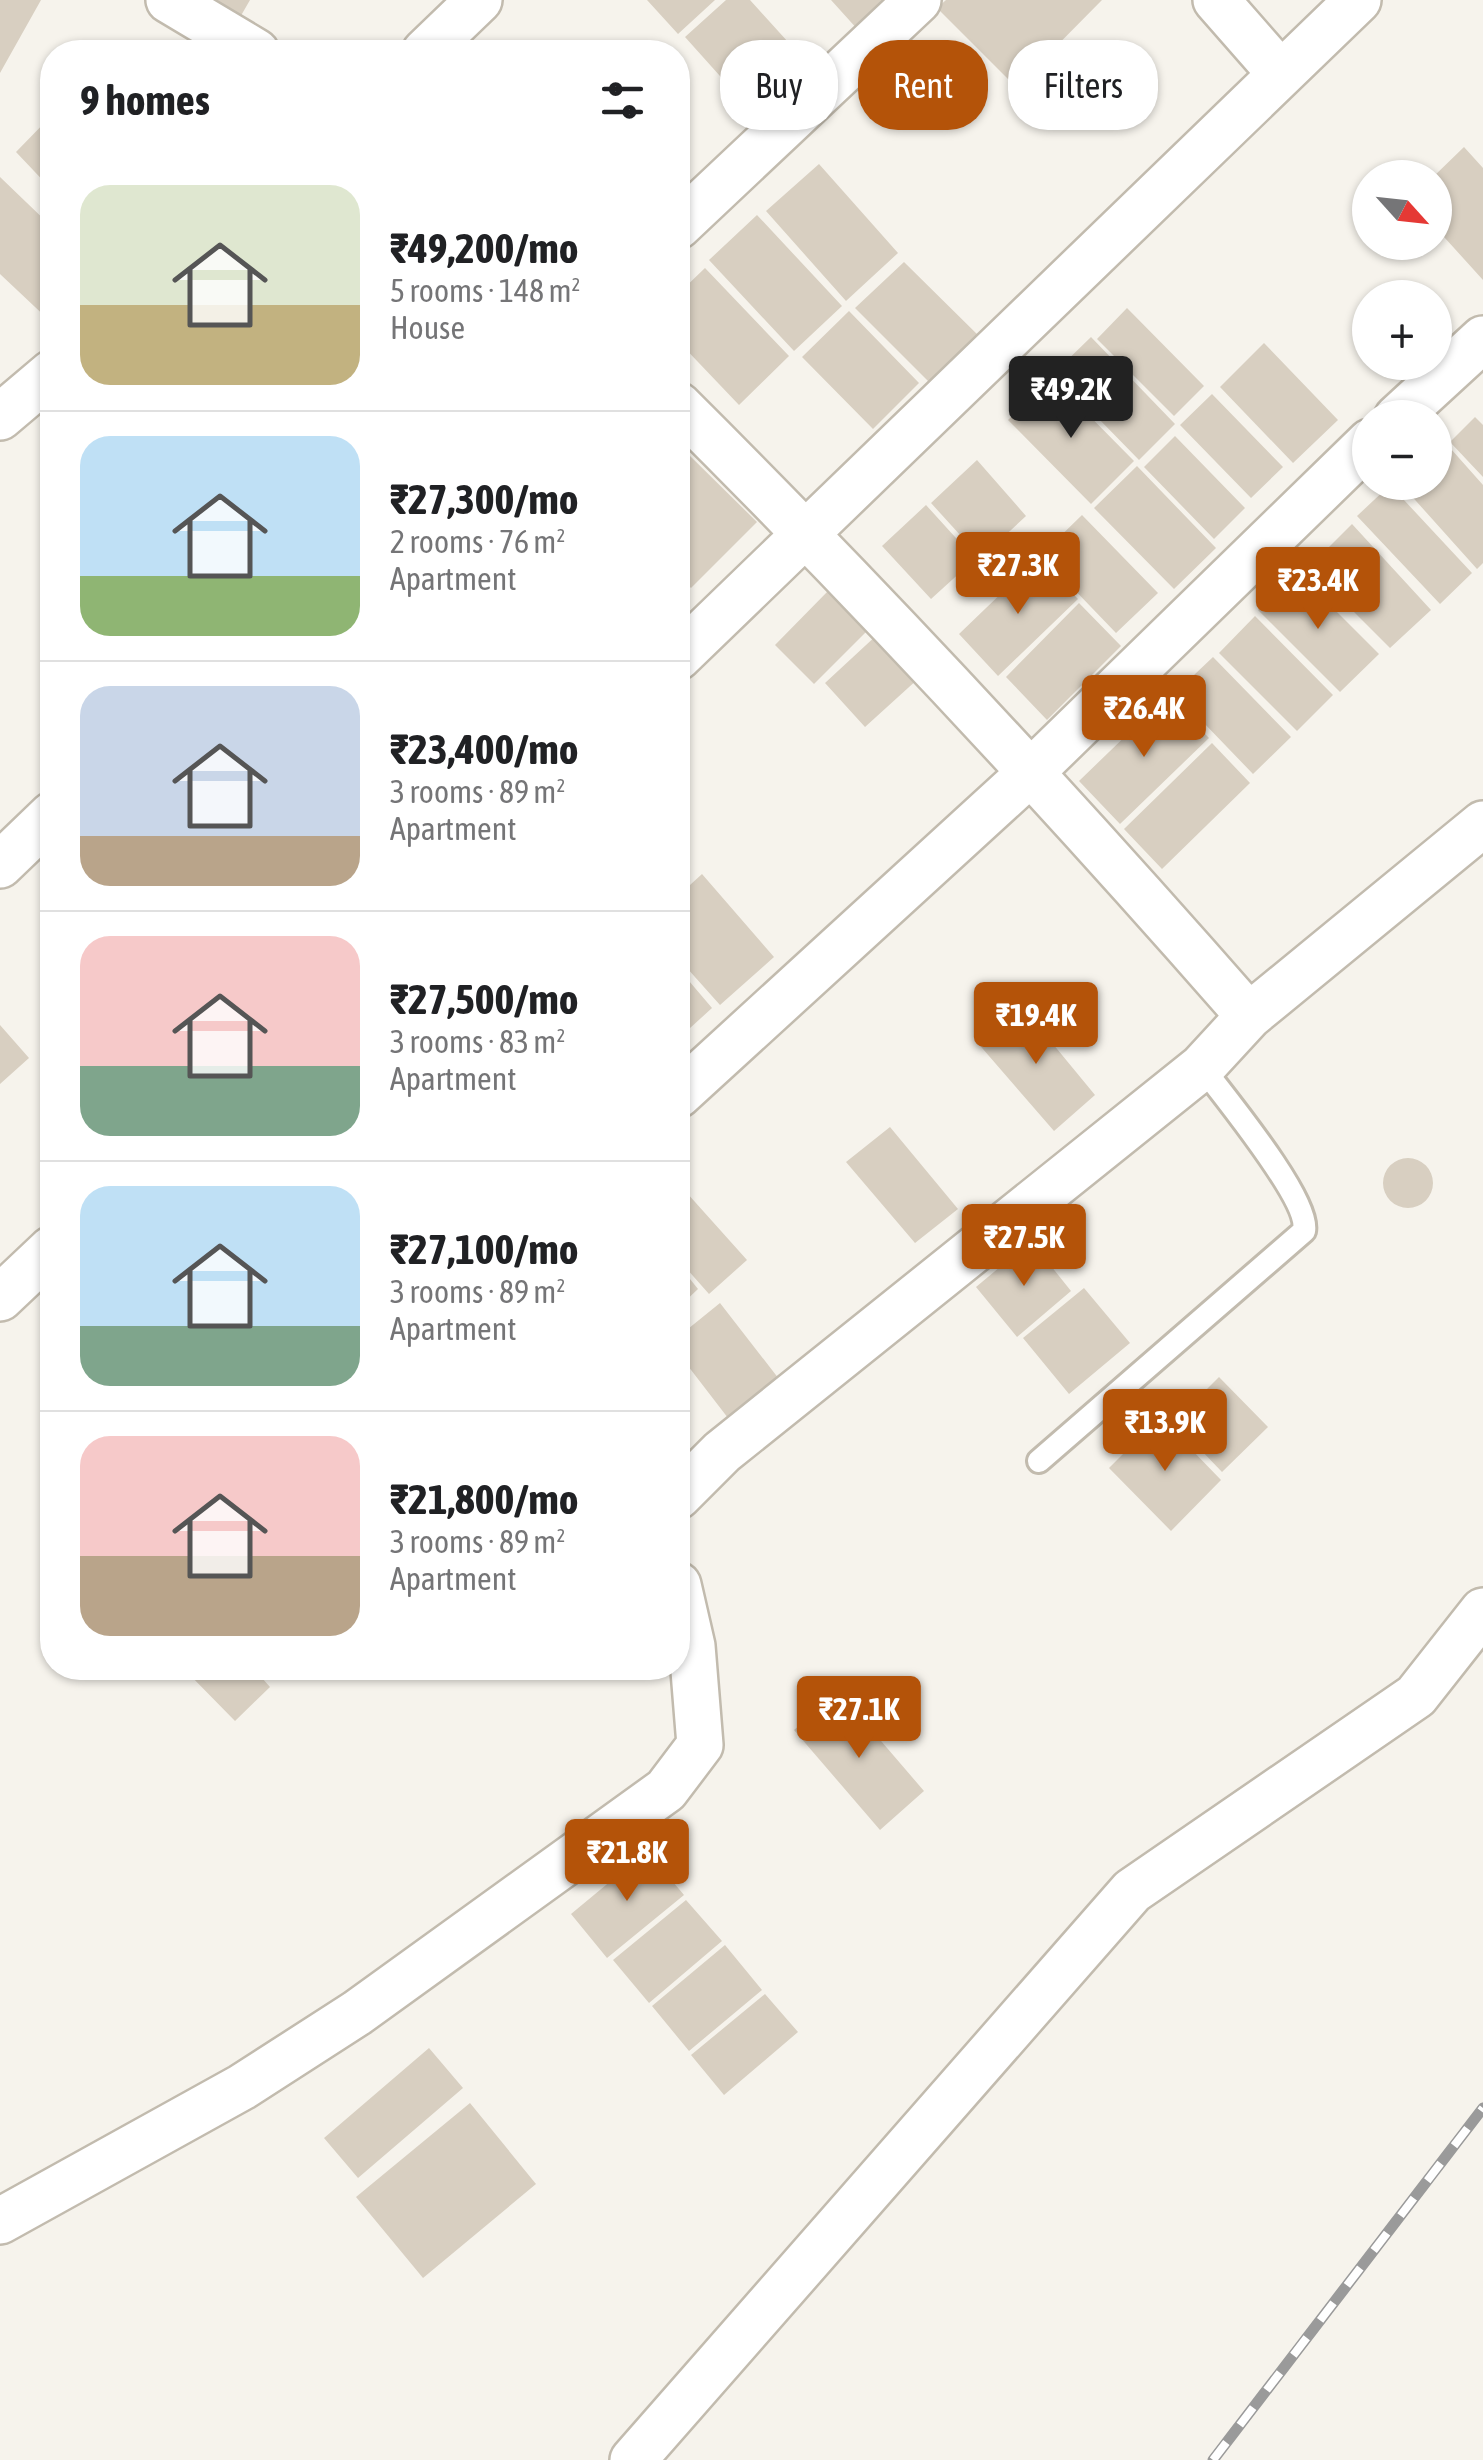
<!DOCTYPE html>
<html lang="en">
<head>
<meta charset="utf-8">
<style>
  body { margin:0; font-family:"Asap Condensed",sans-serif; background:#f2f2f2; color:#202124; height:100vh; display:flex; flex-direction:column; font-size:38px; white-space:nowrap }
  * { box-sizing:border-box; margin:0 }
  p { font-size:32px; color:#757577 }
  .icon { flex:none; width:55px; height:55px; fill:none; stroke:currentColor; stroke-width:2; stroke-linecap:round; stroke-linejoin:round }
  .map { position:relative; flex:1; overflow:hidden }
  .sheet { position:absolute; left:40px; top:40px; width:650px; height:1640px; display:flex; flex-direction:column; background:#fff; border-radius:40px; box-shadow:0 2px 8px #0004 }
  .sheet>* { flex:none }
  .top-card { position:absolute; left:720px; top:40px; width:612px; height:90px; display:flex; gap:20px }
  .needle { width:65px; rotate:117deg }
  .fabs { position:absolute; left:1352px; top:160px; display:grid; gap:20px }
  .fabs a { display:grid; place-items:center; width:100px; height:100px; border-radius:50%; background:#fff; box-shadow:0 2px 8px #0004; font-size:50px }
  .price { position:absolute; translate:-50% -85px; padding:0 22px; border-radius:10px; background:#b45309; color:#fff; font-size:32px; line-height:65px; filter:drop-shadow(0 2px 5px #0008) }
  .price::after { content:''; position:absolute; left:50%; top:60px; width:30px; height:22px; margin-left:-15px; background:inherit; clip-path:polygon(0 0,100% 0,50% 100%) }
  .price.current { background:#222; color:#fff }
  ul { padding:0; list-style:none }
  li { display:flex; align-items:center; gap:30px; height:250px; padding:0 40px }
  li+li { border-top:2px solid #e0e0e0 }
  li span { display:grid; place-items:center; flex:none; width:280px; height:200px; border-radius:30px; color:#555 }
  li>.icon { margin-inline-start:auto }
  span .icon { width:120px; height:120px; fill:#fffc; stroke-width:1 }
  li b { font-size:42px }
  h2 { display:flex; justify-content:space-between; align-items:center; height:120px; padding:0 40px; font-size:42px }
  .pill { padding:0 35px; border-radius:40px; background:#fff; box-shadow:0 2px 8px #0004; font-size:35px; line-height:90px }
  .pill.current { background:#b45309; color:#fff }
  .map>svg:first-child { display:block }
</style>
</head>
<body>
<div class="map">
<svg width="1483" height="2460" viewBox="0 0 1483 2460">
  <rect width="100%" height="100%" fill="#f6f3ec"/>
  <!-- building -->
  <path fill="#d8cfc1" d="M 0,0 L 41,0 L 0,73 Z
    M 192,0 L 250,0 L 235,26 Z
    M 647,0 L 715,0 L 678,34 Z
    M 726,0 L 750,0 L 817,74 L 763,124 L 685,37 Z
    M 831,0 L 892,0 L 859,31 Z
    M 946,0 L 1102,0 L 1016,87 L 937,8 Z
    M 52,115 L 52,190 L 16,152 Z
    M 1464,147 L 1483,168 L 1483,280 L 1435,227 L 1432,178 Z
    M 819,164 L 898,253 L 846,301 L 766,211 Z
    M 0,177 L 52,227 L 52,323 L 0,274 Z
    M 757,215 L 842,306 L 794,351 L 709,260 Z
    M 904,262 L 984,341 L 935,388 L 855,308 Z
    M 705,268 L 789,356 L 739,405 L 678,341 L 678,294 Z
    M 1127,308 L 1204,386 L 1174,416 L 1097,339 Z
    M 849,311 L 919,383 L 873,429 L 802,357 Z
    M 1091,337 L 1175,424 L 1139,460 L 1054,373 Z
    M 1264,343 L 1338,420 L 1293,463 L 1220,387 Z
    M 1051,377 L 1134,461 L 1091,504 L 1008,420 Z
    M 1212,394 L 1283,467 L 1251,498 L 1180,425 Z
    M 1475,417 L 1483,425 L 1483,477 L 1450,442 Z
    M 1175,436 L 1245,508 L 1214,539 L 1144,467 Z
    M 1443,440 L 1483,485 L 1483,563 L 1477,569 L 1399,482 L 1435,482 L 1435,448 Z
    M 687,453 L 757,522 L 691,588 L 678,575 L 678,462 Z
    M 977,460 L 1026,516 L 981,558 L 931,503 Z
    M 1137,466 L 1216,548 L 1174,589 L 1094,508 Z
    M 1390,485 L 1472,573 L 1440,604 L 1357,516 Z
    M 926,505 L 975,559 L 931,599 L 882,546 Z
    M 1082,515 L 1158,593 L 1116,633 L 1041,555 Z
    M 1352,524 L 1431,610 L 1390,648 L 1309,567 Z
    M 1038,558 L 1078,599 L 998,676 L 959,634 Z
    M 1296,571 L 1379,654 L 1340,692 L 1258,610 Z
    M 828,591 L 868,630 L 814,684 L 775,645 Z
    M 1079,603 L 1121,646 L 1047,720 L 1006,677 Z
    M 1255,616 L 1333,695 L 1297,731 L 1219,653 Z
    M 879,633 L 919,678 L 865,727 L 825,683 Z
    M 1213,657 L 1291,737 L 1253,774 L 1175,693 Z
    M 1168,695 L 1209,738 L 1120,824 L 1079,781 Z
    M 1212,743 L 1250,783 L 1162,869 L 1124,829 Z
    M 702,874 L 774,957 L 720,1005 L 678,958 L 678,896 Z
    M 678,968 L 712,1008 L 678,1039 Z
    M 1020,1004 L 1095,1095 L 1054,1131 L 976,1041 Z
    M 0,1025 L 29,1058 L 0,1084 Z
    M 890,1127 L 958,1209 L 915,1243 L 846,1162 Z
    M1383 1183a25 25 0 1 1 50 0a25 25 0 1 1-50 0Z
    M 678,1183 L 747,1260 L 709,1294 L 678,1259 Z
    M 1031,1241 L 1071,1291 L 1017,1337 L 976,1287 Z
    M 678,1264 L 698,1289 L 678,1308 Z
    M 1084,1288 L 1130,1343 L 1069,1394 L 1023,1338 Z
    M 720,1303 L 779,1379 L 728,1418 L 678,1353 L 678,1337 Z
    M 1219,1377 L 1268,1427 L 1222,1472 L 1174,1422 Z
    M 1160,1417 L 1221,1480 L 1171,1531 L 1109,1468 Z
    M 183,1668 L 253,1668 L 270,1687 L 235,1721 Z
    M 839,1692 L 924,1791 L 880,1830 L 794,1730 Z
    M 647,1851 L 684,1895 L 607,1958 L 571,1914 Z
    M 686,1900 L 722,1941 L 649,2003 L 613,1960 Z
    M 725,1945 L 762,1990 L 689,2051 L 652,2006 Z
    M 765,1994 L 798,2032 L 724,2095 L 691,2055 Z
    M 429,2048 L 463,2088 L 358,2178 L 324,2138 Z
    M 470,2103 L 536,2184 L 423,2278 L 356,2197 Z"/>
  <g fill="none" stroke-linecap="round" stroke-linejoin="round">
    <!-- service casing -->
    <g stroke="#c2bbae" stroke-width="28">
      <path id="service" d="M 1039,1461 L 1304,1231 C 1311,1201 1223,1095 1202,1067"/>
    </g>
    <!-- minor casing -->
    <g stroke="#c2bbae" stroke-width="50">
      <path id="minor" d="M 169,0 L 256,52
        M 1216,0 L 1280,73
        M 425,52 L 479,0
        M 678,226 L 918,0
        M 678,405 C 875,601 1065,806 1249,1016
        M 0,417 L 52,373
        M 1397,418 L 1483,339
        M 678,657 L 1358,0
        M 0,865 L 52,815
        M 678,1095 L 1029,774 L 1370,442
        M 0,1298 L 52,1249
        M 678,1496 L 722,1452 L 1202,1067 L 1249,1016 L 1483,824
        M 0,2221 L 242,2087 L 357,2013 L 666,1790 L 700,1745 L 692,1646 L 678,1585
        M 633,2460 L 1132,1891 L 1416,1696 L 1483,1611"/>
    </g>
    <!-- service -->
    <use href="#service" stroke="#fff" stroke-width="22"/>
    <!-- minor -->
    <use href="#minor" stroke="#fff" stroke-width="45"/>
    <!-- rail casing -->
    <g stroke="#9a9a9a" stroke-width="11">
      <path id="rail" d="M 1213,2460 L 1483,2108"/>
    </g>
    <!-- rail -->
    <use href="#rail" stroke="#fff" stroke-width="8" stroke-dasharray="22" stroke-linecap="butt"/>
  </g>
</svg>
<div class="fabs">
<a><svg class="needle" viewBox="-14 -14 28 28"><path d="M0-13l5 13h-10z" fill="#e53935"/><path d="M0 13l5-13h-10z" fill="#757577"/></svg></a>
<a>+</a>
<a>−</a>
</div>
<b class="price current" style="left:1071px;top:441px">₹49.2K</b>
<b class="price" style="left:1018px;top:617px">₹27.3K</b>
<b class="price" style="left:1318px;top:632px">₹23.4K</b>
<b class="price" style="left:1144px;top:760px">₹26.4K</b>
<b class="price" style="left:1036px;top:1067px">₹19.4K</b>
<b class="price" style="left:1024px;top:1289px">₹27.5K</b>
<b class="price" style="left:1165px;top:1474px">₹13.9K</b>
<b class="price" style="left:859px;top:1761px">₹27.1K</b>
<b class="price" style="left:627px;top:1904px">₹21.8K</b>
<div class="top-card">
<a class="pill">Buy</a>
<a class="pill current">Rent</a>
<a class="pill">Filters</a>
</div>
<section class="sheet">
<h2>9 homes<svg class="icon" aria-label="filters" viewBox="0 0 24 24"><path d="M4 7h16M4 17h16"/><circle cx="9" cy="7" r="2"/><circle cx="15" cy="17" r="2"/></svg></h2>
<ul>
<li><span style="background:linear-gradient(#dfe7d0 60%,#c2b280 0)"><svg class="icon" aria-label="home" viewBox="0 0 24 24"><path d="M3 11l9-7 9 7M6 9v11h12V9"/></svg></span><div><b>₹49,200/mo</b><p>5 rooms · 148 m²</p><p>House</p></div></li>
<li><span style="background:linear-gradient(#bfe0f5 70%,#8fb573 0)"><svg class="icon" aria-label="home" viewBox="0 0 24 24"><path d="M3 11l9-7 9 7M6 9v11h12V9"/></svg></span><div><b>₹27,300/mo</b><p>2 rooms · 76 m²</p><p>Apartment</p></div></li>
<li><span style="background:linear-gradient(#c9d6e8 75%,#b9a48a 0)"><svg class="icon" aria-label="home" viewBox="0 0 24 24"><path d="M3 11l9-7 9 7M6 9v11h12V9"/></svg></span><div><b>₹23,400/mo</b><p>3 rooms · 89 m²</p><p>Apartment</p></div></li>
<li><span style="background:linear-gradient(#f6c9c9 65%,#7fa58c 0)"><svg class="icon" aria-label="home" viewBox="0 0 24 24"><path d="M3 11l9-7 9 7M6 9v11h12V9"/></svg></span><div><b>₹27,500/mo</b><p>3 rooms · 83 m²</p><p>Apartment</p></div></li>
<li><span style="background:linear-gradient(#bfe0f5 70%,#7fa58c 0)"><svg class="icon" aria-label="home" viewBox="0 0 24 24"><path d="M3 11l9-7 9 7M6 9v11h12V9"/></svg></span><div><b>₹27,100/mo</b><p>3 rooms · 89 m²</p><p>Apartment</p></div></li>
<li><span style="background:linear-gradient(#f6c9c9 60%,#b9a48a 0)"><svg class="icon" aria-label="home" viewBox="0 0 24 24"><path d="M3 11l9-7 9 7M6 9v11h12V9"/></svg></span><div><b>₹21,800/mo</b><p>3 rooms · 89 m²</p><p>Apartment</p></div></li>
</ul>
</section>
</div>
</body>
</html>
